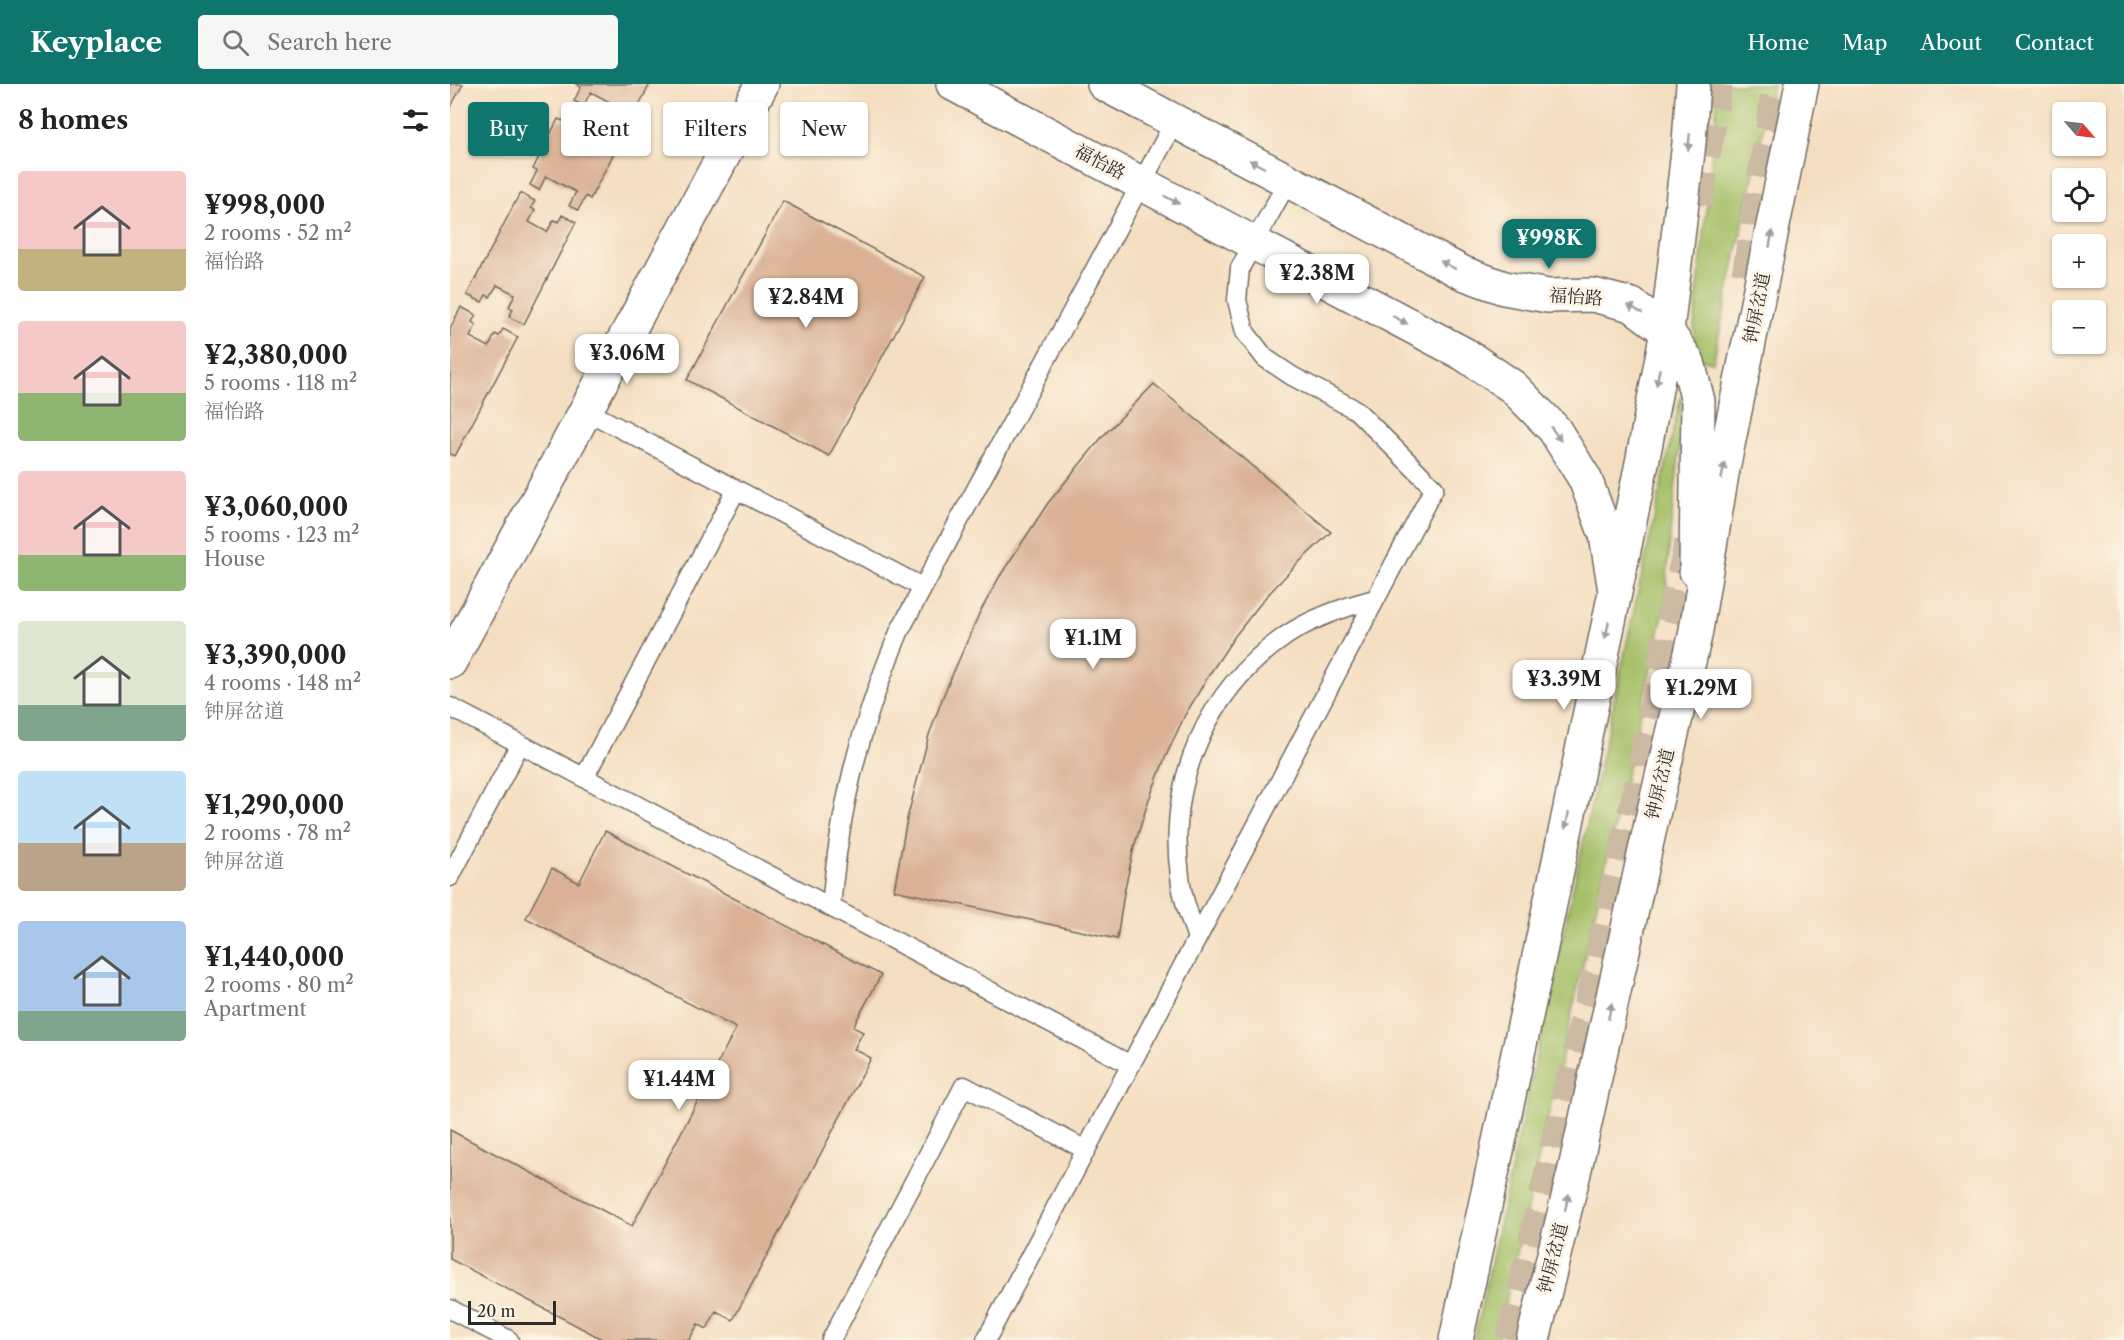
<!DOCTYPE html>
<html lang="en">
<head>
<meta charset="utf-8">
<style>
  body { margin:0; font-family:"Libre Caslon Text","Noto Serif SC",serif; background:#f6f6f6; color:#222; height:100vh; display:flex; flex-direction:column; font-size:22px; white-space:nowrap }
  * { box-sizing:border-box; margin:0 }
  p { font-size:20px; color:#767676 }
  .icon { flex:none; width:33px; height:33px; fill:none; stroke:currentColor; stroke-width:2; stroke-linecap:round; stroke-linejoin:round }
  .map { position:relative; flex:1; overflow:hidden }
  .side { display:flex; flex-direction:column; background:#fff; width:450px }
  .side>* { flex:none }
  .hud { position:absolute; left:18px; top:18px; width:570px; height:54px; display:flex; gap:12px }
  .needle { width:39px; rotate:118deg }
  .tools { position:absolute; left:1602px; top:18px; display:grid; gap:12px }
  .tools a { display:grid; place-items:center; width:54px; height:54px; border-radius:6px; background:#fff; box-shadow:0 2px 4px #0004; font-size:30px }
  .scale { position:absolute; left:18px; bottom:15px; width:88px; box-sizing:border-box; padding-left:6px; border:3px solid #2b2b2b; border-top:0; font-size:16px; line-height:21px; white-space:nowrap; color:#2b2b2b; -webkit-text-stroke:4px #fcf5e5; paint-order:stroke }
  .price { position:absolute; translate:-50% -51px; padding:0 14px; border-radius:12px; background:#fff; color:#222; font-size:20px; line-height:39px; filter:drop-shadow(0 2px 3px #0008) }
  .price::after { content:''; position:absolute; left:50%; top:36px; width:18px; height:14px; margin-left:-9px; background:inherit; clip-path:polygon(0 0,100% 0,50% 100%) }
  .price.active { background:#0f766e; color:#fff }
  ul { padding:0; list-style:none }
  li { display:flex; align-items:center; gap:18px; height:150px; padding:0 18px }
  li span { display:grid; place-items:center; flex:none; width:168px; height:120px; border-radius:6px; color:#555 }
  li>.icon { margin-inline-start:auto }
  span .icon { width:72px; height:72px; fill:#fffc; stroke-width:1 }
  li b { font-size:26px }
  h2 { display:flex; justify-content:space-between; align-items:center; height:72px; padding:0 18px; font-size:26px }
  .chip { padding:0 21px; border-radius:6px; background:#fff; box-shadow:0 2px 4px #0004; font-size:21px; line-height:54px }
  .chip.active { background:#0f766e; color:#fff }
  header { display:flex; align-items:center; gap:36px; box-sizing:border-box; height:84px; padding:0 30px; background:#0f766e; color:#fff }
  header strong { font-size:28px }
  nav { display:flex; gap:33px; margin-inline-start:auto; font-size:21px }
  .search { width:420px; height:54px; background:#f6f6f6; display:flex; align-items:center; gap:15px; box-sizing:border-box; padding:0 21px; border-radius:6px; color:#767676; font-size:22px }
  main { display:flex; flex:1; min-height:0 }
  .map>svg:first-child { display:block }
</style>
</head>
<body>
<header>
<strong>Keyplace</strong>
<div class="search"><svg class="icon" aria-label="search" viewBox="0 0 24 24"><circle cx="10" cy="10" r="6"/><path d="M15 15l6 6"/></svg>Search here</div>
<nav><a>Home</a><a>Map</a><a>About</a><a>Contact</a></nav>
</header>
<main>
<section class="side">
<h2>8 homes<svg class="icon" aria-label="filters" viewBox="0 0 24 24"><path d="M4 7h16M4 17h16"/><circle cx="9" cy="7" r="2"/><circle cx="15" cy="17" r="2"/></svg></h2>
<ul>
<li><span style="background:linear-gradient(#f6c9c9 65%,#c2b280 0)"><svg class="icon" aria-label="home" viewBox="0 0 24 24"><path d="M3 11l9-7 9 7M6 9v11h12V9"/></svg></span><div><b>¥998,000</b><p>2 rooms · 52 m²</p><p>福怡路</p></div></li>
<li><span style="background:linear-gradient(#f6c9c9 60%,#8fb573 0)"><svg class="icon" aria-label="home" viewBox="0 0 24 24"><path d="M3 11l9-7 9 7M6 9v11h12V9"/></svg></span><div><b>¥2,380,000</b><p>5 rooms · 118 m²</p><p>福怡路</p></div></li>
<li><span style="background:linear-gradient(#f6c9c9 70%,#8fb573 0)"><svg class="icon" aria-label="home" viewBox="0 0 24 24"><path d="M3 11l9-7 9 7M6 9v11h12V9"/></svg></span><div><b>¥3,060,000</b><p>5 rooms · 123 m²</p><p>House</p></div></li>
<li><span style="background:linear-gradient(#dfe7d0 70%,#7fa58c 0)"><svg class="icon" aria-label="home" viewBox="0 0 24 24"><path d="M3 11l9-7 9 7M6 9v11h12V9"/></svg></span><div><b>¥3,390,000</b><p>4 rooms · 148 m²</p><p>钟屏岔道</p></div></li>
<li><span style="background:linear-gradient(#bfe0f5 60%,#b9a48a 0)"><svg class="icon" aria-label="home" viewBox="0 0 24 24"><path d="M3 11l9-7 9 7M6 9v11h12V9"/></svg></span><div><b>¥1,290,000</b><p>2 rooms · 78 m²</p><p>钟屏岔道</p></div></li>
<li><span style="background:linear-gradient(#a9c7e8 75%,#7fa58c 0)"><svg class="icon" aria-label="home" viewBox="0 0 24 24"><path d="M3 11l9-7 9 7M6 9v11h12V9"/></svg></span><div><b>¥1,440,000</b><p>2 rooms · 80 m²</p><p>Apartment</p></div></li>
</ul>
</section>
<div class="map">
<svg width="1674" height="1256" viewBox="0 0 1674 1256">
  <rect width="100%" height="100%" fill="#fcf5e5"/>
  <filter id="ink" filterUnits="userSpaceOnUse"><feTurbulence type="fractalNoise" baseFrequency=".0167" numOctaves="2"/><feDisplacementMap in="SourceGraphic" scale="12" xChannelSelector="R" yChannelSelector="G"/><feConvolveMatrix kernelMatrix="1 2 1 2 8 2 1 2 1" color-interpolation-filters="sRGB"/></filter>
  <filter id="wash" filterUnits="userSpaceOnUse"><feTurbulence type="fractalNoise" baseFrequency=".008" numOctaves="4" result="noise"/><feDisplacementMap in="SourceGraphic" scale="24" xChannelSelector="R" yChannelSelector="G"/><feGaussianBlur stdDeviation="1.35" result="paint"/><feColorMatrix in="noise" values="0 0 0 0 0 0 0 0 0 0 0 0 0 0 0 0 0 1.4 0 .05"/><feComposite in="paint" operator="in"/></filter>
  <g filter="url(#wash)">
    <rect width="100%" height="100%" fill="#f4dec1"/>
    <!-- green -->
    <path fill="#a4c067" stroke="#687649" stroke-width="1.5" d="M 1269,0 L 1323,0 L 1263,278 L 1246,274 L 1244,245 Z
      M 1231,312 L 1232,347 L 1221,439 L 1215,522 L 1047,1256 L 1024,1256 Z"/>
    <g id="blocks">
      <!-- building -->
      <path fill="#dab194" d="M 0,0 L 13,0 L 0,24 Z
        M 126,0 L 200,0 L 184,30 L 180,28 L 172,42 L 163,37 L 171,24 L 141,8 L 133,22 L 124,17 L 131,3 Z
        M 120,23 L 129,28 L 122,42 L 152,58 L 160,44 L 169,49 L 162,63 L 166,65 L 140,115 L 136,112 L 128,126 L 119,122 L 126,108 L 96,92 L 89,106 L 80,101 L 87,87 L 83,85 L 108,35 L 113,37 Z
        M 70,109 L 85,117 L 81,124 L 85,126 L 79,138 L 97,148 L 104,136 L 109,138 L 112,131 L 126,138 L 74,240 L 59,233 L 63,225 L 59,223 L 65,210 L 47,201 L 40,213 L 36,211 L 32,218 L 17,211 Z
        M 333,117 L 475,193 L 379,372 L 237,296 Z
        M 11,223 L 26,231 L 22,238 L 26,241 L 20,253 L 39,263 L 45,250 L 49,252 L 53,245 L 68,253 L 5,372 L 0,370 L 0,245 Z
        M 704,300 L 881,448 L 846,481 L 814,515 L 785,552 L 759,591 L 735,631 L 715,674 L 698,718 L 684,763 L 674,809 L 667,855 L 444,806 L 457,735 L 479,651 L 494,610 L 529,530 L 550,492 L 598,419 L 653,352 Z
        M 155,747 L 431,891 L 403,943 L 413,948 L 404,965 L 421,974 L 283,1236 L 266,1227 L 257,1245 L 248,1240 L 239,1256 L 154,1256 L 0,1175 L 0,1046 L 182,1142 L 286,944 L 76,834 L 102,784 L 129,799 Z"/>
    </g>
  </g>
  <g filter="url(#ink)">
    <use href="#blocks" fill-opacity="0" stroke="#716a60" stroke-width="1.5"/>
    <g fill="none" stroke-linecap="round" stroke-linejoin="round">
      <!-- motorway-tunnel -->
      <path stroke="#ccbaa3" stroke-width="33" stroke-dasharray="33 16" stroke-linecap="butt" d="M 1246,120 L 1266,0
        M 1298,191 L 1329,0
        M 1062,1256 L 1186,721 L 1222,540 L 1242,453"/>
      <!-- service casing -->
      <g stroke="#716a60" stroke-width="21">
        <path id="service" d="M 135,326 L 472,503
          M 0,623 L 681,981
          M 134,694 L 286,406
          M 0,793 L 70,660
          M 381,823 C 390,721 410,641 450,546 L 725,37
          M 747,854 C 740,834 732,814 730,792 C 717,698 757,605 837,551 C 864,533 894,523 925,515
          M 0,1225 L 59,1256
          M 381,1256 L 514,1002 L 636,1066
          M 536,1256 L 984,404 L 906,326 L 842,292 L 815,274 L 795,248 L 787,216 L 790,184 L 838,97"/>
      </g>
      <!-- minor casing -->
      <g stroke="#716a60" stroke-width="36">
        <path id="minor" d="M 503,0 L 1014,270 L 1063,303 L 1104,345 L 1135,395 L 1156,451 L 1165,507
          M 654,0 L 1013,189 L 1054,204 L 1098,212 L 1143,211 L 1182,221 L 1217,247 L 1238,278 L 1248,317 L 1246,487
          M 0,578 L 312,0"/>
      </g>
      <!-- secondary casing -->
      <g stroke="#716a60" stroke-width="36">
        <path id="secondary" d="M 1006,1256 L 1090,868 L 1192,379 L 1217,247 L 1239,59 L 1243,0
          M 1083,1256 L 1124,1089 L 1202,735 L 1245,552 L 1272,390 L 1352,0"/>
      </g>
      <!-- service -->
      <use href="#service" stroke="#fff" stroke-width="18"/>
      <!-- minor -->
      <use href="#minor" stroke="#fff" stroke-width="33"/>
      <!-- secondary -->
      <use href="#secondary" stroke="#fff" stroke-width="33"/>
    </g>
    <!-- one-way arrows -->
    <defs><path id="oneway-solid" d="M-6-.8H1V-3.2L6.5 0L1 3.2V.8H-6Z" transform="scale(1.5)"/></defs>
    <g fill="#a0a0a0">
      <use href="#oneway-solid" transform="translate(1239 58) rotate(95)"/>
      <use href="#oneway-solid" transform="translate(807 80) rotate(-152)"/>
      <use href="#oneway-solid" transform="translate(722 116) rotate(28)"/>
      <use href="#oneway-solid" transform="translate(1321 155) rotate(-79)"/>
      <use href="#oneway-solid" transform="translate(998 181) rotate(-152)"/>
      <use href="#oneway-solid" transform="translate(1185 225) rotate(-150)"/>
      <use href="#oneway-solid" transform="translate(950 236) rotate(28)"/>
      <use href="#oneway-solid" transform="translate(1208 293) rotate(101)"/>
      <use href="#oneway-solid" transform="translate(1106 350) rotate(54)"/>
      <use href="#oneway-solid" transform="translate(1273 387) rotate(-79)"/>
      <use href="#oneway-solid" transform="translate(1157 546) rotate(102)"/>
      <use href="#oneway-solid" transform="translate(1117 737) rotate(102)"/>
      <use href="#oneway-solid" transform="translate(1160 927) rotate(-78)"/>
      <use href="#oneway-solid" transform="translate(1117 1118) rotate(-76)"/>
    </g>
  </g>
  <g text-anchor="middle" stroke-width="6" stroke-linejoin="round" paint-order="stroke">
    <!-- street labels -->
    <g font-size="18" fill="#2b2b2b" stroke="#fcf5e5">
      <text transform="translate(650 78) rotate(28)" y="6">福怡路</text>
      <text transform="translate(1126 213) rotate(4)" y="6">福怡路</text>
      <text transform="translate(1307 224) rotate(-79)" y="6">钟屏岔道</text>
      <text transform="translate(1210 700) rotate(-77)" y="6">钟屏岔道</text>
      <text transform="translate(1103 1174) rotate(-76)" y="6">钟屏岔道</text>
    </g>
  </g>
</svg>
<div class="tools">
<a><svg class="needle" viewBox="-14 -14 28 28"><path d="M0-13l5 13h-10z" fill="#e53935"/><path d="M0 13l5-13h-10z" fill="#767676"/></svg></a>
<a><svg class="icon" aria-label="locate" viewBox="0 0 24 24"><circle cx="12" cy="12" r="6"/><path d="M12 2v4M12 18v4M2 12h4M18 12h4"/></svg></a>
<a>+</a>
<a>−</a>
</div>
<div class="scale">20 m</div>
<b class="price active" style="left:1099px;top:186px">¥998K</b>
<b class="price" style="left:867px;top:221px">¥2.38M</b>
<b class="price" style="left:356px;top:245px">¥2.84M</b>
<b class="price" style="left:177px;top:301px">¥3.06M</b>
<b class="price" style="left:643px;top:586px">¥1.1M</b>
<b class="price" style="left:1114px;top:627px">¥3.39M</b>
<b class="price" style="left:1251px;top:636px">¥1.29M</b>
<b class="price" style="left:229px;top:1027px">¥1.44M</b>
<div class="hud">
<a class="chip active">Buy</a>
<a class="chip">Rent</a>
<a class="chip">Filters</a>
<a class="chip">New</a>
</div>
</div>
</main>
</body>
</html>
